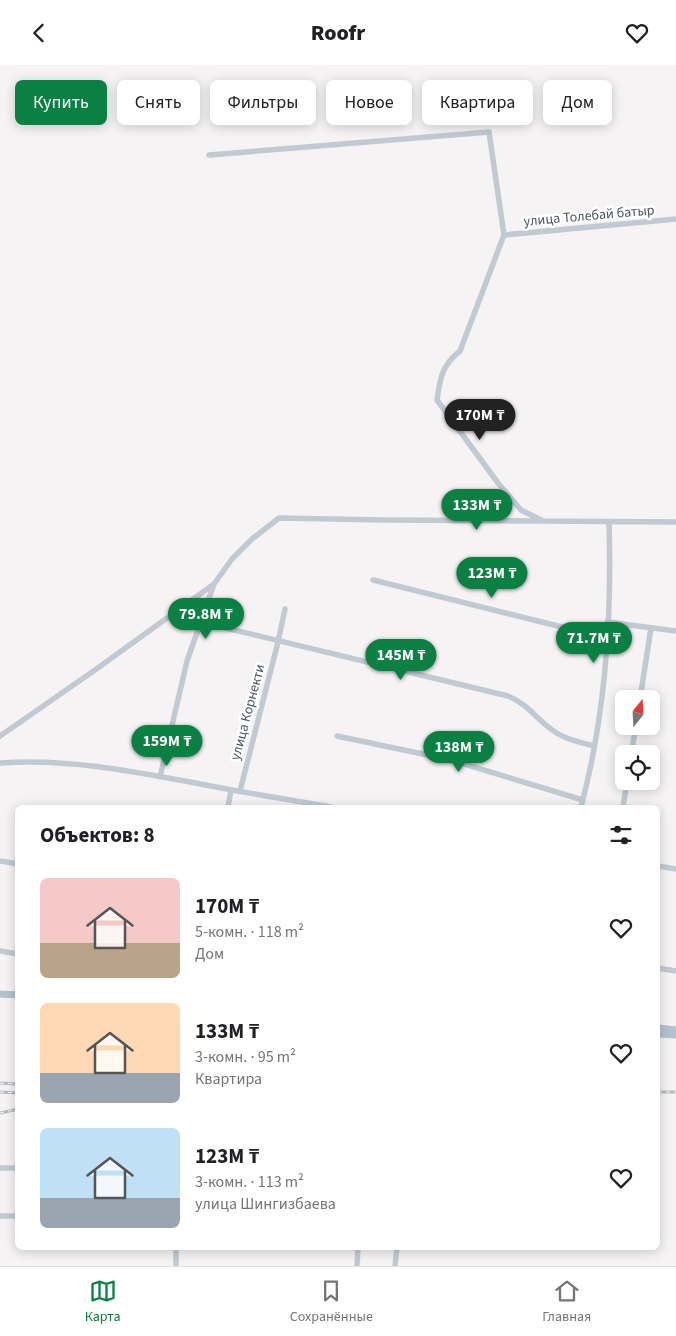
<!DOCTYPE html>
<html lang="ru">
<head>
<meta charset="utf-8">
<style>
  body { margin:0; font-family:"Source Sans 3",sans-serif; background:#f2f2f2; color:#202124; height:100vh; display:flex; flex-direction:column; font-size:19px; white-space:nowrap }
  * { box-sizing:border-box; margin:0 }
  p { font-size:16px; color:#757577 }
  .icon { flex:none; width:28px; height:28px; fill:none; stroke:currentColor; stroke-width:2; stroke-linecap:round; stroke-linejoin:round }
  .map { position:relative; flex:1; overflow:hidden }
  .panel { position:absolute; left:15px; top:740px; width:645px; height:445px; display:flex; flex-direction:column; background:#fff; border-radius:8px; box-shadow:0 2px 12px #0003 }
  .panel>* { flex:none }
  .hud { position:absolute; left:15px; top:15px; width:646px; height:45px; display:flex; gap:10px }
  .needle { width:32px; rotate:18deg }
  .fabs { position:absolute; left:615px; top:625px; display:grid; gap:10px }
  .fabs a { display:grid; place-items:center; width:45px; height:45px; border-radius:8px; background:#fff; box-shadow:0 2px 12px #0003; font-size:25px }
  .price { position:absolute; translate:-50% -42px; padding:0 11px; border-radius:18px; background:#0b8043; color:#fff; font-size:16px; line-height:32px; filter:drop-shadow(0 1px 2px #0008) }
  .price::after { content:''; position:absolute; left:50%; top:30px; width:15px; height:11px; margin-left:-8px; background:inherit; clip-path:polygon(0 0,100% 0,50% 100%) }
  .price.selected { background:#222; color:#fff }
  ul { padding:0; list-style:none }
  li { display:flex; align-items:center; gap:15px; height:125px; padding:0 25px }
  li span { display:grid; place-items:center; flex:none; width:140px; height:100px; border-radius:8px; color:#555 }
  li>.icon { margin-inline-start:auto }
  span .icon { width:60px; height:60px; fill:#fffc; stroke-width:1 }
  li b { font-size:21px }
  h2 { display:flex; justify-content:space-between; align-items:center; height:60px; padding:0 25px; font-size:21px }
  .chip { padding:0 18px; border-radius:8px; background:#fff; box-shadow:0 2px 12px #0003; font-size:18px; line-height:45px }
  .chip.selected { background:#0b8043; color:#fff }
  header { display:flex; justify-content:space-between; align-items:center; height:65px; padding:0 25px; background:#fff; font-size:22px; font-weight:800 }
  .tab-bar { display:flex; justify-content:space-around; align-items:center; height:70px; border-top:1px solid #e0e0e0; background:#fff; font-size:14px; color:#757577 }
  .tab-bar a { display:grid; justify-items:center; gap:2px }
  .tab-bar .selected { color:#0b8043 }
  .map>svg:first-child { display:block }
</style>
</head>
<body>
<header><svg class="icon" aria-label="back" viewBox="0 0 24 24"><path d="M15 5l-7 7 7 7"/></svg>Roofr<svg class="icon" aria-label="heart" viewBox="0 0 24 24"><path d="M12 20l-8-8c-3-5 5-10 8-4 3-6 11-1 8 4z"/></svg></header>
<div class="map">
<svg width="676" height="1201" viewBox="0 0 676 1201">
  <rect width="100%" height="100%" fill="#f5f3f3"/>
  <g fill="none" stroke-linecap="round" stroke-linejoin="round">
    <!-- minor -->
    <path stroke="#c1cad2" stroke-width="5.5" d="M 209,90 L 489,67 L 504,170 L 460,286 C 442,300 440,313 437,335 L 498,418 L 521,445 L 541,455
      M 504,170 L 676,154
      M 373,515 L 606,573
      M 201,557 L 508,631 C 526,638 536,653 551,664 C 563,674 580,677 594,681
      M 607,557 L 676,566
      M 640,634 L 651,563
      M 0,671 L 95,605 L 214,519
      M 337,671 L 451,695 L 583,735
      M 631,689 L 636,661
      M 0,698 C 71,693 142,708 211,721 C 251,729 292,735 331,742
      M 160,712 L 187,596 L 214,519 L 232,494 L 252,474 L 279,453 L 383,455 L 676,457
      M 240,726 L 278,577 L 285,544
      M 228,742 L 231,725
      M 581,742 C 605,652 612,551 609,457
      M 623,742 L 627,716
      M 0,796 L 18,799
      M 658,801 L 676,804
      M 0,886 L 18,889
      M 658,903 L 676,906
      M 0,1103 L 18,1103
      M 0,1151 L 18,1151
      M 176,1182 L 176,1201
      M 357,1201 L 358,1182
      M 395,1201 L 397,1182"/>
    <!-- major -->
    <path stroke="#b3c2d1" stroke-width="7" d="M 0,929 L 18,930
      M 658,963 L 676,965
      M 658,969 L 676,970"/>
    <!-- rail casing -->
    <g stroke="#b5b8bd" stroke-width="3">
      <path id="rail" d="M 0,1018 L 18,1019
        M 0,1027 L 18,1028
        M 658,1027 L 676,1027
        M 0,1048 L 18,1044"/>
    </g>
    <!-- rail -->
    <use href="#rail" stroke="#fff" stroke-width="1" stroke-dasharray="4" stroke-linecap="butt"/>
  </g>
  <g text-anchor="middle" stroke-width="5" stroke-linejoin="round" paint-order="stroke">
    <!-- street labels -->
    <g font-size="14" fill="#4a5661" stroke="#fff">
      <text transform="translate(589 150) rotate(-5)" y="5">улица Толебай батыр</text>
      <text transform="translate(247 647) rotate(-75)" y="5">улица Корнекти</text>
    </g>
  </g>
</svg>
<div class="fabs">
<a><svg class="needle" viewBox="-14 -14 28 28"><path d="M0-13l5 13h-10z" fill="#e53935"/><path d="M0 13l5-13h-10z" fill="#757577"/></svg></a>
<a><svg class="icon" aria-label="locate" viewBox="0 0 24 24"><circle cx="12" cy="12" r="6"/><path d="M12 2v4M12 18v4M2 12h4M18 12h4"/></svg></a>
</div>
<b class="price selected" style="left:480px;top:376px">170M ₸</b>
<b class="price" style="left:477px;top:466px">133M ₸</b>
<b class="price" style="left:492px;top:534px">123M ₸</b>
<b class="price" style="left:206px;top:575px">79.8M ₸</b>
<b class="price" style="left:594px;top:599px">71.7M ₸</b>
<b class="price" style="left:401px;top:616px">145M ₸</b>
<b class="price" style="left:167px;top:702px">159M ₸</b>
<b class="price" style="left:459px;top:708px">138M ₸</b>
<div class="hud">
<a class="chip selected">Купить</a>
<a class="chip">Снять</a>
<a class="chip">Фильтры</a>
<a class="chip">Новое</a>
<a class="chip">Квартира</a>
<a class="chip">Дом</a>
</div>
<section class="panel">
<h2>Объектов: 8<svg class="icon" aria-label="filters" viewBox="0 0 24 24"><path d="M4 7h16M4 17h16"/><circle cx="9" cy="7" r="2"/><circle cx="15" cy="17" r="2"/></svg></h2>
<ul>
<li><span style="background:linear-gradient(#f6c9c9 65%,#b9a48a 0)"><svg class="icon" aria-label="home" viewBox="0 0 24 24"><path d="M3 11l9-7 9 7M6 9v11h12V9"/></svg></span><div><b>170M ₸</b><p>5-комн. · 118 m²</p><p>Дом</p></div><svg class="icon" aria-label="heart" viewBox="0 0 24 24"><path d="M12 20l-8-8c-3-5 5-10 8-4 3-6 11-1 8 4z"/></svg></li>
<li><span style="background:linear-gradient(#ffd9b3 70%,#9aa5b1 0)"><svg class="icon" aria-label="home" viewBox="0 0 24 24"><path d="M3 11l9-7 9 7M6 9v11h12V9"/></svg></span><div><b>133M ₸</b><p>3-комн. · 95 m²</p><p>Квартира</p></div><svg class="icon" aria-label="heart" viewBox="0 0 24 24"><path d="M12 20l-8-8c-3-5 5-10 8-4 3-6 11-1 8 4z"/></svg></li>
<li><span style="background:linear-gradient(#bfe0f5 70%,#9aa5b1 0)"><svg class="icon" aria-label="home" viewBox="0 0 24 24"><path d="M3 11l9-7 9 7M6 9v11h12V9"/></svg></span><div><b>123M ₸</b><p>3-комн. · 113 m²</p><p>улица Шингизбаева</p></div><svg class="icon" aria-label="heart" viewBox="0 0 24 24"><path d="M12 20l-8-8c-3-5 5-10 8-4 3-6 11-1 8 4z"/></svg></li>
</ul>
</section>
</div>
<nav class="tab-bar">
<a class="selected"><svg class="icon" aria-label="map" viewBox="0 0 24 24"><path d="M3 6l6-2 6 2 6-2v14l-6 2-6-2-6 2zM9 4v14M15 6v14"/></svg>Карта</a>
<a><svg class="icon" aria-label="saved" viewBox="0 0 24 24"><path d="M7 4h10v16l-5-4-5 4z"/></svg>Сохранённые</a>
<a><svg class="icon" aria-label="home" viewBox="0 0 24 24"><path d="M3 11l9-7 9 7M6 9v11h12V9"/></svg>Главная</a>
</nav>
</body>
</html>
